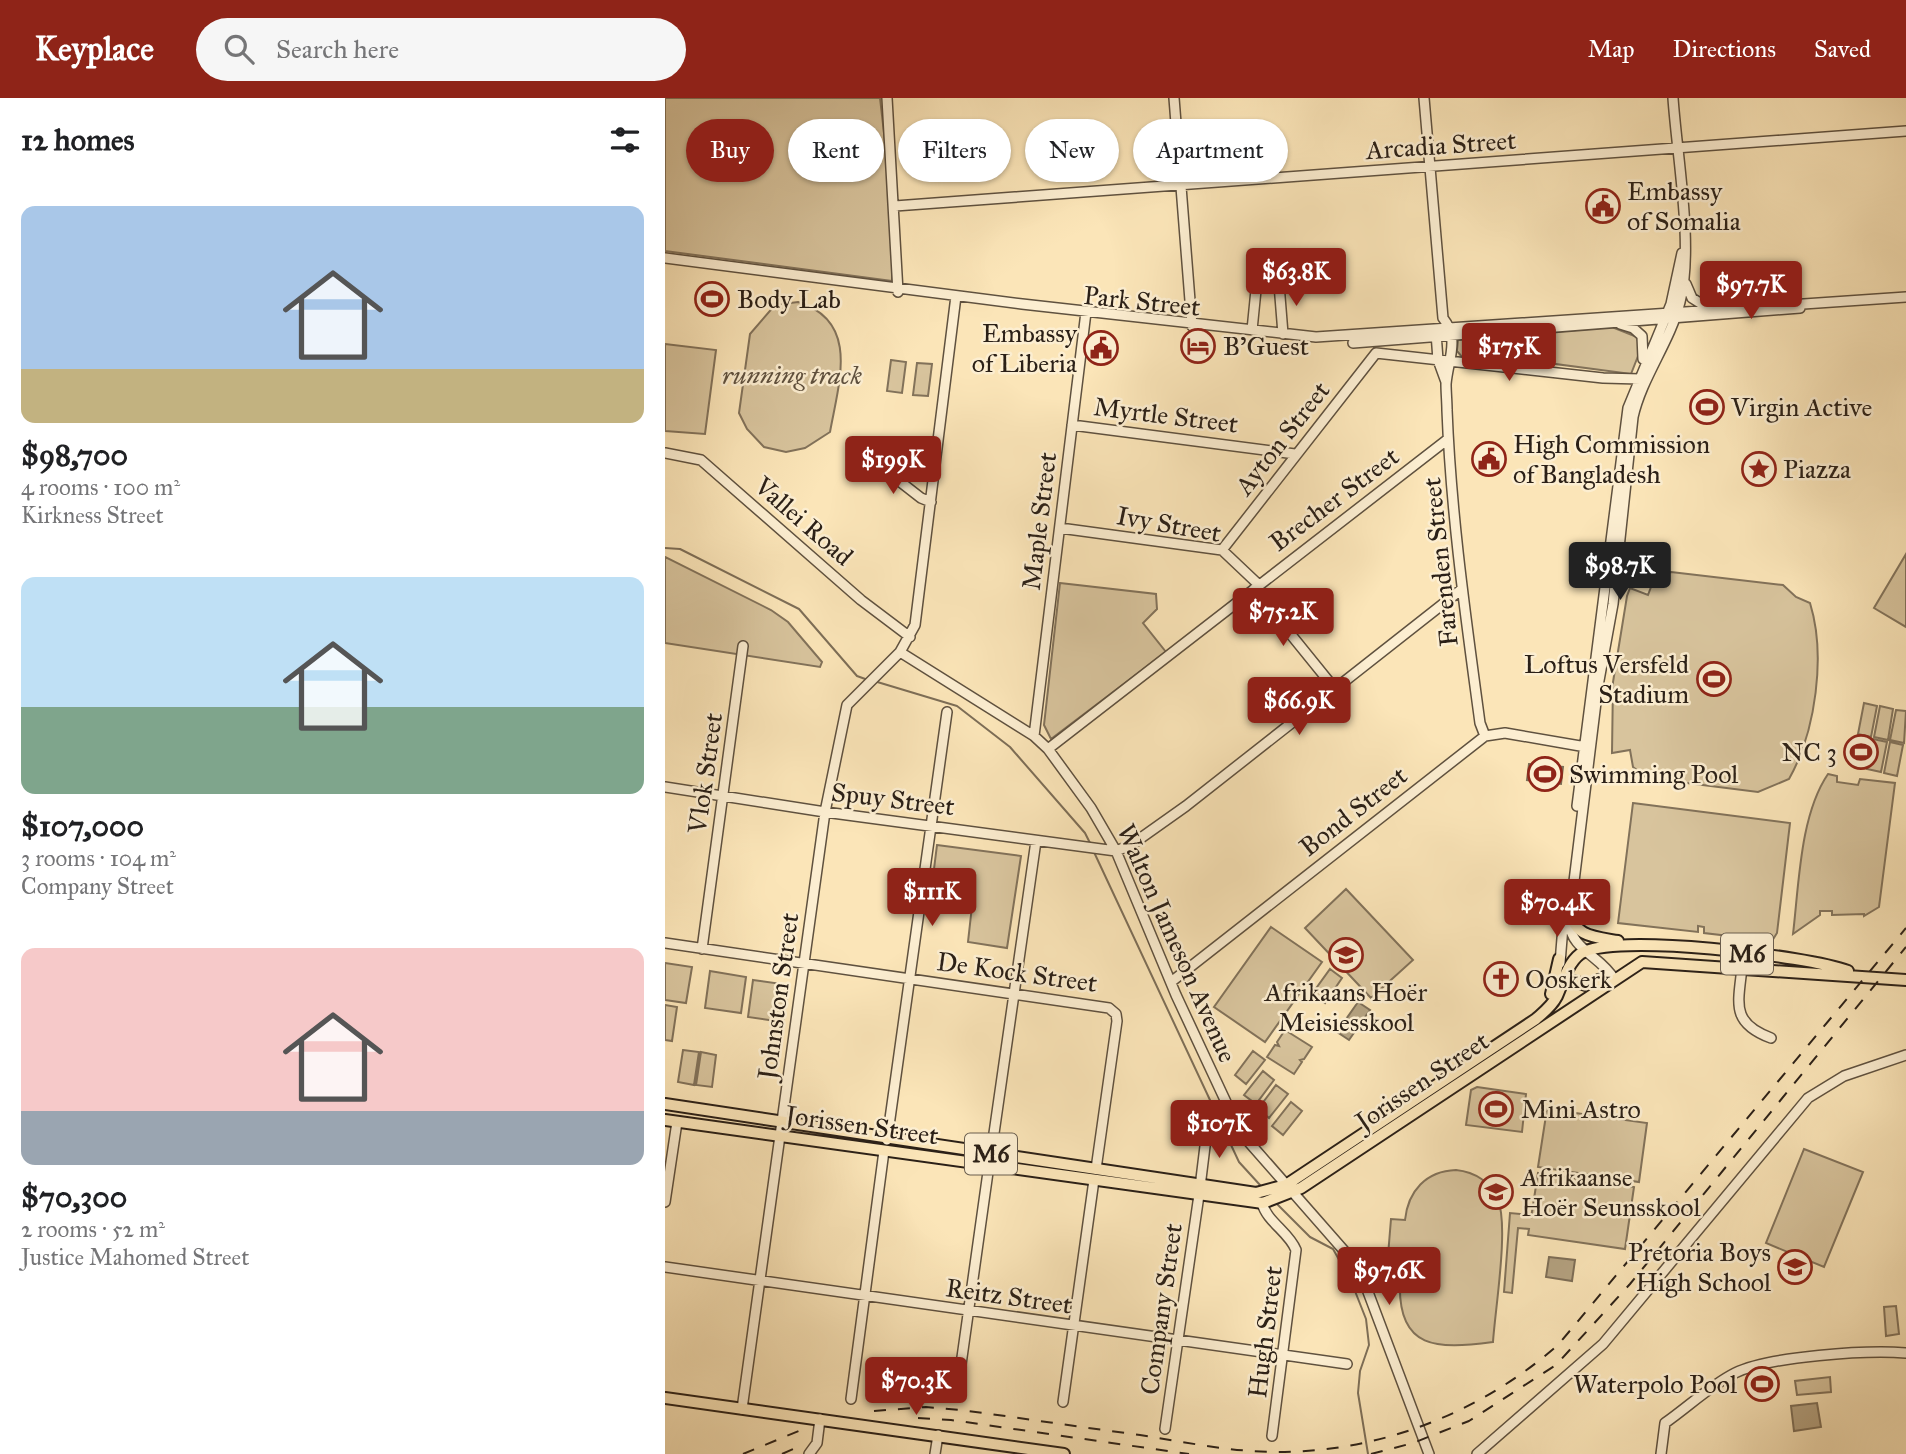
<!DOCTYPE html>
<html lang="en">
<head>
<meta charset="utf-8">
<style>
  body { margin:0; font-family:"IM FELL Great Primer",serif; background:#f6f6f6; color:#202124; height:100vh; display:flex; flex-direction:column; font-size:26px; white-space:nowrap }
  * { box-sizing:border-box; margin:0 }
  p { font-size:23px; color:#757577 }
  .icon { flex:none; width:38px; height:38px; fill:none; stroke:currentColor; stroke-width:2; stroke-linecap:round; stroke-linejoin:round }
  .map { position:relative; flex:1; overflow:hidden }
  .drawer { display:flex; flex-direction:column; background:#fff; width:665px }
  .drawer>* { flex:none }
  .hud { position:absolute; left:21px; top:21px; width:665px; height:63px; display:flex; gap:14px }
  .price { position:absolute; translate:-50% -60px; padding:0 16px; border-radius:7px; background:#8f2418; color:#fff; font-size:23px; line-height:46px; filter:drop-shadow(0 2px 4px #0008) }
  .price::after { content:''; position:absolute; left:50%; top:42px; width:21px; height:16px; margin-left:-10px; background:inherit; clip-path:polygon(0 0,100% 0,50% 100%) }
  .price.active { background:#222; color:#fff }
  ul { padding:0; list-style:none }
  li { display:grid; align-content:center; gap:14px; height:371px; padding:0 21px }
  li span { display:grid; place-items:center; height:217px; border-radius:14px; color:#555 }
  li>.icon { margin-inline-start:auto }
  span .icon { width:126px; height:126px; fill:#fffc; stroke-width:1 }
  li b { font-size:30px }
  h2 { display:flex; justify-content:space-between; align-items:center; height:84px; padding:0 21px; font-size:30px }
  .pill { padding:0 24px; border-radius:32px; background:#fff; box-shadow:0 2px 5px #0004; font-size:24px; line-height:63px }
  .pill.active { background:#8f2418; color:#fff }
  header { display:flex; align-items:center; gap:42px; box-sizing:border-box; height:98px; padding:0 35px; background:#8f2418; color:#fff }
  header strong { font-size:33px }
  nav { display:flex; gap:38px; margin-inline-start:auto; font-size:24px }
  .search { width:490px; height:63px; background:#f6f6f6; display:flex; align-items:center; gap:18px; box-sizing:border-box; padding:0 24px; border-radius:38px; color:#757577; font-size:26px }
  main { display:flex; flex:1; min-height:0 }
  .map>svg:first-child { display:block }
</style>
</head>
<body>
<header>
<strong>Keyplace</strong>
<div class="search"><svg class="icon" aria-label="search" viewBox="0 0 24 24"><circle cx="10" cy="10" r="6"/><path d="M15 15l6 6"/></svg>Search here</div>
<nav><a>Map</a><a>Directions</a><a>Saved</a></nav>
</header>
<main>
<section class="drawer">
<h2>12 homes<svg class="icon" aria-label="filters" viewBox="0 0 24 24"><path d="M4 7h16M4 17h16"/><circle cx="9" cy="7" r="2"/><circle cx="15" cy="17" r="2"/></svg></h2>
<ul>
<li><span style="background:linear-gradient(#a9c7e8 75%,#c2b280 0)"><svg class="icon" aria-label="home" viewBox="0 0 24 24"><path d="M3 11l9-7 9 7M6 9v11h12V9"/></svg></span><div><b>$98,700</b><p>4 rooms · 100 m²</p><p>Kirkness Street</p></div></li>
<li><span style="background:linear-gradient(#bfe0f5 60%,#7fa58c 0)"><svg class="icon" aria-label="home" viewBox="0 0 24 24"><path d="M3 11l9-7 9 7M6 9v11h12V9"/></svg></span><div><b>$107,000</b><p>3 rooms · 104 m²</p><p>Company Street</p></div></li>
<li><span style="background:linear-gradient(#f6c9c9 75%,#9aa5b1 0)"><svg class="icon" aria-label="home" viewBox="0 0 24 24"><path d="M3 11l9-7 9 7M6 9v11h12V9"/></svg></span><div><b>$70,300</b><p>2 rooms · 52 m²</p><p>Justice Mahomed Street</p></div></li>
</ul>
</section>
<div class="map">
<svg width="1241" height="1356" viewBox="0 0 1241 1356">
  <rect width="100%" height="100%" fill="#fbe5b8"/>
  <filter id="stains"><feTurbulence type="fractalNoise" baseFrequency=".00286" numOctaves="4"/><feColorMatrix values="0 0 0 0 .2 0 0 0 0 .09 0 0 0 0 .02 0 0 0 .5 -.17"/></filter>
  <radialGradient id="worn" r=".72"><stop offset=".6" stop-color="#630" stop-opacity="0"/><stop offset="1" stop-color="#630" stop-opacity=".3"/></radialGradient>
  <!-- green -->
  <path fill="#d8c49d" stroke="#82725a" stroke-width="2" d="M 0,0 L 215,0 L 228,114 L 227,183 L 0,153 Z
    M 133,204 C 195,223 174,284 165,334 L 140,350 L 121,354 L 99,349 L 82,331 L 74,315 L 85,236 L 110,207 Z
    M 947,229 L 972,239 L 975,253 L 966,276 L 807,255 L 797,259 L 792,253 L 793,242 Z
    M 0,246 L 51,252 L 40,336 L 0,333 Z
    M 226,262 L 241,264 L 237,295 L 222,293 Z
    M 252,265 L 267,266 L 263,298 L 248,297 Z
    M 1241,456 L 1241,529 L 1209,510 Z
    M 0,459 L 106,512 L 123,524 L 157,564 L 155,569 L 0,545 Z
    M 1006,474 L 1118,487 L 1131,499 L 1145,505 C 1161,557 1151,633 1124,681 L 1093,694 L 982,680 L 968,669 L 965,652 L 947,655 L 948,584 L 962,498 L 965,490 L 983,497 L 989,481 Z
    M 395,485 L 491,496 L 492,511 L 478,525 L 501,554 L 386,641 L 379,627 Z
    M 1199,605 L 1212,608 L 1206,639 L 1193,636 Z
    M 1215,608 L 1228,611 L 1223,642 L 1209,639 Z
    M 1231,612 L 1241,613 L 1239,645 L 1225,642 Z
    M 1193,638 L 1206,641 L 1200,670 L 1187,668 Z
    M 1208,641 L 1222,644 L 1216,674 L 1202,671 Z
    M 1225,644 L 1238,647 L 1232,678 L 1219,675 Z
    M 1163,676 L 1172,678 L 1172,684 L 1193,687 L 1195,681 L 1230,685 L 1214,809 L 1199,818 L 1199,816 L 1167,817 L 1167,813 L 1155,813 L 1155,817 L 1128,836 C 1134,786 1135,717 1163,676 Z
    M 968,705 L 1125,725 L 1112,835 L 1107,843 L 1039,835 L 1039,829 L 1033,828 L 1033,834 L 953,825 Z
    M 272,747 L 356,758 L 342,850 L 303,844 L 307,808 L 265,803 Z
    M 681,791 L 748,862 L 706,900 L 640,830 Z
    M 606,829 L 657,864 L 600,944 L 549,909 Z
    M 0,865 L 27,869 L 21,905 L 0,902 Z
    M 665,871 L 677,880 L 660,905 L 647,896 Z
    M 45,873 L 81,879 L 76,915 L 40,910 Z
    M 88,882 L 124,887 L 118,924 L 83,919 Z
    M 0,907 L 12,909 L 7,943 L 0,942 Z
    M 620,932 L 647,949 L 639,961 L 635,962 L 637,964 L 629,976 L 602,959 L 610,947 L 614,948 L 612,944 Z
    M 18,952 L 34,954 L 29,987 L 13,984 Z
    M 588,953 L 600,962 L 581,986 L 570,977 Z
    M 36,954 L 51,957 L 47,989 L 31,987 Z
    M 598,973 L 609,982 L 591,1006 L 579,997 Z
    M 611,987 L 623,996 L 604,1020 L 593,1011 Z
    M 812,989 L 861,996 L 857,1034 L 801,1027 L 806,992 Z
    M 626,1004 L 637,1013 L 618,1037 L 607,1028 Z
    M 882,1011 L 982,1025 L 974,1084 L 873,1069 Z
    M 1139,1051 L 1198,1074 L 1159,1169 L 1101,1145 Z
    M 791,1072 C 810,1074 826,1084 833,1102 C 844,1129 830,1212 828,1244 C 773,1251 732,1253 735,1183 L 721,1182 L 726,1121 L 740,1122 C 743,1093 761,1073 791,1072 Z
    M 873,1075 L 969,1089 L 960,1151 L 863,1137 L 864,1131 L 853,1130 L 847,1195 L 839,1194 L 845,1115 L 865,1117 L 866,1120 Z
    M 1231,1208 L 1234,1236 L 1221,1238 L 1219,1209 Z
    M 1165,1279 L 1166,1294 L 1132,1297 L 1130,1283 Z"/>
  <!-- water -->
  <path fill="#b4a281" stroke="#7d6e57" stroke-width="2" d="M 864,666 L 898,669 L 896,686 L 862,682 Z
    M 693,904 L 705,912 L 684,942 L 672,934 Z
    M 884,1159 L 910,1162 L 907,1183 L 881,1179 Z
    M 1109,1274 L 1110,1295 L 1085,1297 L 1084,1276 Z
    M 1152,1305 L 1156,1329 L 1129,1333 L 1126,1308 Z"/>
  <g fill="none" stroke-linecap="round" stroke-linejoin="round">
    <!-- stream -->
    <path stroke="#7d6e57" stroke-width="2" d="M 0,450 L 15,451 L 134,511 L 192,578 L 203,582
      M 209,583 L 292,608 L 345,649 L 420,735 L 426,747
      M 428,752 L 574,1064 L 595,1087
      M 611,1105 L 645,1139 L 668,1151 L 686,1183 L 701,1221 L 704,1247 L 695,1273 L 693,1295 L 703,1356"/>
    <!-- minor casing -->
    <g stroke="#5f513f" stroke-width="12">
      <path id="minor" d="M 222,0 L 233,194
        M 509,0 L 527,228
        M 759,0 L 778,220 C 795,241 783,262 781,286 C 781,294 782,304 782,312 C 786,417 801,521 815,625 L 820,638
        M 230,108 L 1241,33
        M 0,160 L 357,206 L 651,239 L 1241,199
        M 614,186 L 618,236
        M 1021,186 L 1027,200 L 1043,210
        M 955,226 L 968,230 L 977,238 L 978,261
        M 587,232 L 592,182
        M 771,235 L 773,262 L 781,284
        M 688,245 L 1135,210
        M 407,327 L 630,356
        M 0,355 L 36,362 L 196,502 L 245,539
        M 206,361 L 256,400 L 266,404
        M 395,430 L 557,452 L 594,487
        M 557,452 L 711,255 L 938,280 L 975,281
        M 589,491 L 670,591
        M 235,554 L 369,638 L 383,651 L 426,710 L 451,753 L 511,897 L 575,1034 L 689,1164 L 697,1178 L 764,1356
        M 369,638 L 421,214
        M 383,651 L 783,341
        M 0,689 L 160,714 L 451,753 L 466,747 L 521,708 L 797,491
        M 912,708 L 963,310 L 1006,206 L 1017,155
        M 0,845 L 444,910 L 451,916 L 452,923 L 431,1071
        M 37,851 L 78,548
        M 895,865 L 899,816
        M 1077,870 C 1073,906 1066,925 1106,940
        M 949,881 C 936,858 906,852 904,824 L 933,588 L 948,506 L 968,319 C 977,279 1005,244 1015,204 C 1029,149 1012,59 1008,0
        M 506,884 L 820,638 L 840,635 L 921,649
        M 222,1042 L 282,614
        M 326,1056 L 371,743
        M 535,1089 L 542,1032
        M 0,1104 L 12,1024
        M 597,1105 C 602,1124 624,1134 631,1152 L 607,1338
        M 0,1169 L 682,1266
        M 292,1295 L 324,1067
        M 186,1301 L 219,1053
        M 398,1304 L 429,1082
        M 77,1311 L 160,714 L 182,607 L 235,554 L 250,527 L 291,198
        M 500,1331 L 534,1097
        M 144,1356 L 152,1345 L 155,1321
        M 270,1356 L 273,1337
        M 812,1356 L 938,1246 L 1143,1000 L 1179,978 L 1241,957
        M 996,1356 L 1000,1325 C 1023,1309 1046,1287 1070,1275 C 1105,1258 1202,1252 1241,1255"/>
    </g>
    <!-- major casing -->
    <g stroke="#2b2017" stroke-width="14">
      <path id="major" d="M 905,811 C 908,839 929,839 953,843
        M 899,880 L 921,887 L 939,880
        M 886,896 L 894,861
        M 0,1006 L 591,1095 L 621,1087 L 871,921 C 879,914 887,908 892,898 C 898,885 902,866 915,856 C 946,834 1144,858 1183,873
        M 0,1022 L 598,1105 L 636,1090 L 977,864 L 1241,882
        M 0,1300 L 399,1356"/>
    </g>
    <!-- minor -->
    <use href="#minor" stroke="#fceed1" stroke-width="9"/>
    <!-- major -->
    <use href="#major" stroke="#fbe5b8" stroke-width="10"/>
    <!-- rail -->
    <path stroke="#2b2017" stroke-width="2" stroke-dasharray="12 12" stroke-linecap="butt" d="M 209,1313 L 261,1309 L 296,1312 C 356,1320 415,1329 475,1337 C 520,1344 566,1354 612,1354 C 716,1354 815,1315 893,1247 L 1241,830
      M 253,1320 L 286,1322 L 524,1356
      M 78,1356 L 136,1332
      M 117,1356 L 137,1347
      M 706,1356 L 748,1345 L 804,1323 L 891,1267 L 965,1186 L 1241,849"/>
  </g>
  <!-- icons -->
  <defs>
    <g id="civic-ring" transform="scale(1.75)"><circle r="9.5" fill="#fceed1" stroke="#8f2418" stroke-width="1.5"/><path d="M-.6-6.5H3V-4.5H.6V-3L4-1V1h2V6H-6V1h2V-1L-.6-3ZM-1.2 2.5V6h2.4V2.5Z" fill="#8f2418"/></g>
    <g id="stadium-ring" transform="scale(1.75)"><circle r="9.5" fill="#fceed1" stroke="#8f2418" stroke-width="1.5"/><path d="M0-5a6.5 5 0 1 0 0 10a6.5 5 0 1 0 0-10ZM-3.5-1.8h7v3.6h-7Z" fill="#8f2418"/></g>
    <g id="hotel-ring" transform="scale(1.75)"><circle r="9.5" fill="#fceed1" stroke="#8f2418" stroke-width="1.5"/><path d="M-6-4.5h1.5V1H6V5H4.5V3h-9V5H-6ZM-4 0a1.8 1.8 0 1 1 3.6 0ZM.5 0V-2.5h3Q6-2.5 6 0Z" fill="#8f2418"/></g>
    <g id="sight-ring" transform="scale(1.75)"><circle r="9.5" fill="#fceed1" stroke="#8f2418" stroke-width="1.5"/><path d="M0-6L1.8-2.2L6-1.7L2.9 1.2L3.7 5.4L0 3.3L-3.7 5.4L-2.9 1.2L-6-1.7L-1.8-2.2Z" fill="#8f2418"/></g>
    <g id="school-ring" transform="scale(1.75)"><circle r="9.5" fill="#fceed1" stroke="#8f2418" stroke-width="1.5"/><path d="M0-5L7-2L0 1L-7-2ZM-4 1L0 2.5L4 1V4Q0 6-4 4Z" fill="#8f2418"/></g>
    <g id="church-ring" transform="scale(1.75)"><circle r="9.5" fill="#fceed1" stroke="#8f2418" stroke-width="1.5"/><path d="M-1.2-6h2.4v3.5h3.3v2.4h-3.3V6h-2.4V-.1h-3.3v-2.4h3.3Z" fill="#8f2418"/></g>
  </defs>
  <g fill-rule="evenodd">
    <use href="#civic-ring" x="938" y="108"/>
    <use href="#stadium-ring" x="47" y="201"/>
    <use href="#hotel-ring" x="533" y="248"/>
    <use href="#civic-ring" x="436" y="250"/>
    <use href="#stadium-ring" x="1042" y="309"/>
    <use href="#civic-ring" x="824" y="361"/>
    <use href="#sight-ring" x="1094" y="371"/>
    <use href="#stadium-ring" x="1049" y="581"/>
    <use href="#stadium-ring" x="1196" y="654"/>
    <use href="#stadium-ring" x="880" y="676"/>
    <use href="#school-ring" x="681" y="857"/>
    <use href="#church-ring" x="836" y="881"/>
    <use href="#stadium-ring" x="831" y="1011"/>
    <use href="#school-ring" x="831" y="1094"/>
    <use href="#school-ring" x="1130" y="1169"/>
    <use href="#stadium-ring" x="1097" y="1286"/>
  </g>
  <g text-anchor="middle" stroke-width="5" stroke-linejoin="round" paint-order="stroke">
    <!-- shield labels -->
    <g fill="#fceed1" stroke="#6a5e4f" stroke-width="2">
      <rect x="1056" y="835.5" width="52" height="41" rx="5"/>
      <rect x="300" y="1035.5" width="52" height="41" rx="5"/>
    </g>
    <g font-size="24" font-weight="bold" fill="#2b2017">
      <text x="1082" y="864">M6</text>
      <text x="326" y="1064">M6</text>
    </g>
    <!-- street labels -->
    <g font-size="26" fill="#2b2017" stroke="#fceed1">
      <text transform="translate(776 47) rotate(-4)" y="9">Arcadia Street</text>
      <text transform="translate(477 203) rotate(6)" y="9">Park Street</text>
      <text transform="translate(501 317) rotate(7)" y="9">Myrtle Street</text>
      <text transform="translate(617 340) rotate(-52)" y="9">Ayton Street</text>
      <text transform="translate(669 401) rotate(-37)" y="9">Brecher Street</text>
      <text transform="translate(139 423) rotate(41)" y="9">Vallei Road</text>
      <text transform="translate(374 423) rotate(-83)" y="9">Maple Street</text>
      <text transform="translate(504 426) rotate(10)" y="9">Ivy Street</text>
      <text transform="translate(775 464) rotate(-96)" y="9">Farenden Street</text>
      <text transform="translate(40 675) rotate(-82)" y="9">Vlok Street</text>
      <text transform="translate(228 701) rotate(7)" y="9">Spuy Street</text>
      <text transform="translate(688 713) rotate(-38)" y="9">Bond Street</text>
      <text transform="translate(512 845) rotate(66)" y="9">Walton Jameson Avenue</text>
      <text transform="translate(352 874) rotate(8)" y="9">De Kock Street</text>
      <text transform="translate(113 898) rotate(-82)" y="9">Johnston Street</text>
      <text transform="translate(757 983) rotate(-34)" y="9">Jorissen Street</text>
      <text transform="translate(197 1027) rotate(8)" y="9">Jorissen Street</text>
      <text transform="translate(344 1198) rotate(8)" y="9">Reitz Street</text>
      <text transform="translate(496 1211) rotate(-82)" y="9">Company Street</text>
      <text transform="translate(600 1234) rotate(-83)" y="9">Hugh Street</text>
    </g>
    <!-- poi labels -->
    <g font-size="26" fill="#2b2017" stroke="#fceed1" text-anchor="start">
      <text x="962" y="102">Embassy<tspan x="962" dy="30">of Somalia</tspan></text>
      <text x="72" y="210">Body Lab</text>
      <text x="412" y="244" text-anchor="end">Embassy<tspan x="412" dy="30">of Liberia</tspan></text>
      <text x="558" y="257">B'Guest</text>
      <text x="1066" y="318">Virgin Active</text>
      <text x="848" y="355">High Commission<tspan x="848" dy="30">of Bangladesh</tspan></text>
      <text x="1118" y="380">Piazza</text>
      <text x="1024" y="575" text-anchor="end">Loftus Versfeld<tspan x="1024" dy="30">Stadium</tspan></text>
      <text x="1172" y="663" text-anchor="end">NC 3</text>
      <text x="904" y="685">Swimming Pool</text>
      <text x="860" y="890">Ooskerk</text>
      <text x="681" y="903" text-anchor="middle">Afrikaans Hoër<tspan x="681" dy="30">Meisiesskool</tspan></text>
      <text x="856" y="1020">Mini Astro</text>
      <text x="856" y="1088">Afrikaanse<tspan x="856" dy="30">Hoër Seunsskool</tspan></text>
      <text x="1106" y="1163" text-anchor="end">Pretoria Boys<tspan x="1106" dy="30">High School</tspan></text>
      <text x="1072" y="1295" text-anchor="end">Waterpolo Pool</text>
    </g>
    <!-- park labels -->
    <g font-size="26" font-style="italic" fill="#5f513f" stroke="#fceed1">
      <text x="127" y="286">running track</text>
    </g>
  </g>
  <rect width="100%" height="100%" filter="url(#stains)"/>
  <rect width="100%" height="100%" fill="url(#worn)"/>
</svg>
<b class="price" style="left:631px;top:210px">$63.8K</b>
<b class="price" style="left:1086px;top:223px">$97.7K</b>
<b class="price" style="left:844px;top:285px">$175K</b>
<b class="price" style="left:228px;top:398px">$199K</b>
<b class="price active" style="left:955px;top:504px">$98.7K</b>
<b class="price" style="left:618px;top:550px">$75.2K</b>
<b class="price" style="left:634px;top:639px">$66.9K</b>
<b class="price" style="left:267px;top:830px">$111K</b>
<b class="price" style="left:892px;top:841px">$70.4K</b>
<b class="price" style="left:554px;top:1062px">$107K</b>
<b class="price" style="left:724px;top:1209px">$97.6K</b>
<b class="price" style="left:251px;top:1319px">$70.3K</b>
<div class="hud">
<a class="pill active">Buy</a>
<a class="pill">Rent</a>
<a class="pill">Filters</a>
<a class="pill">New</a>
<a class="pill">Apartment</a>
</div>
</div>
</main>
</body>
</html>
